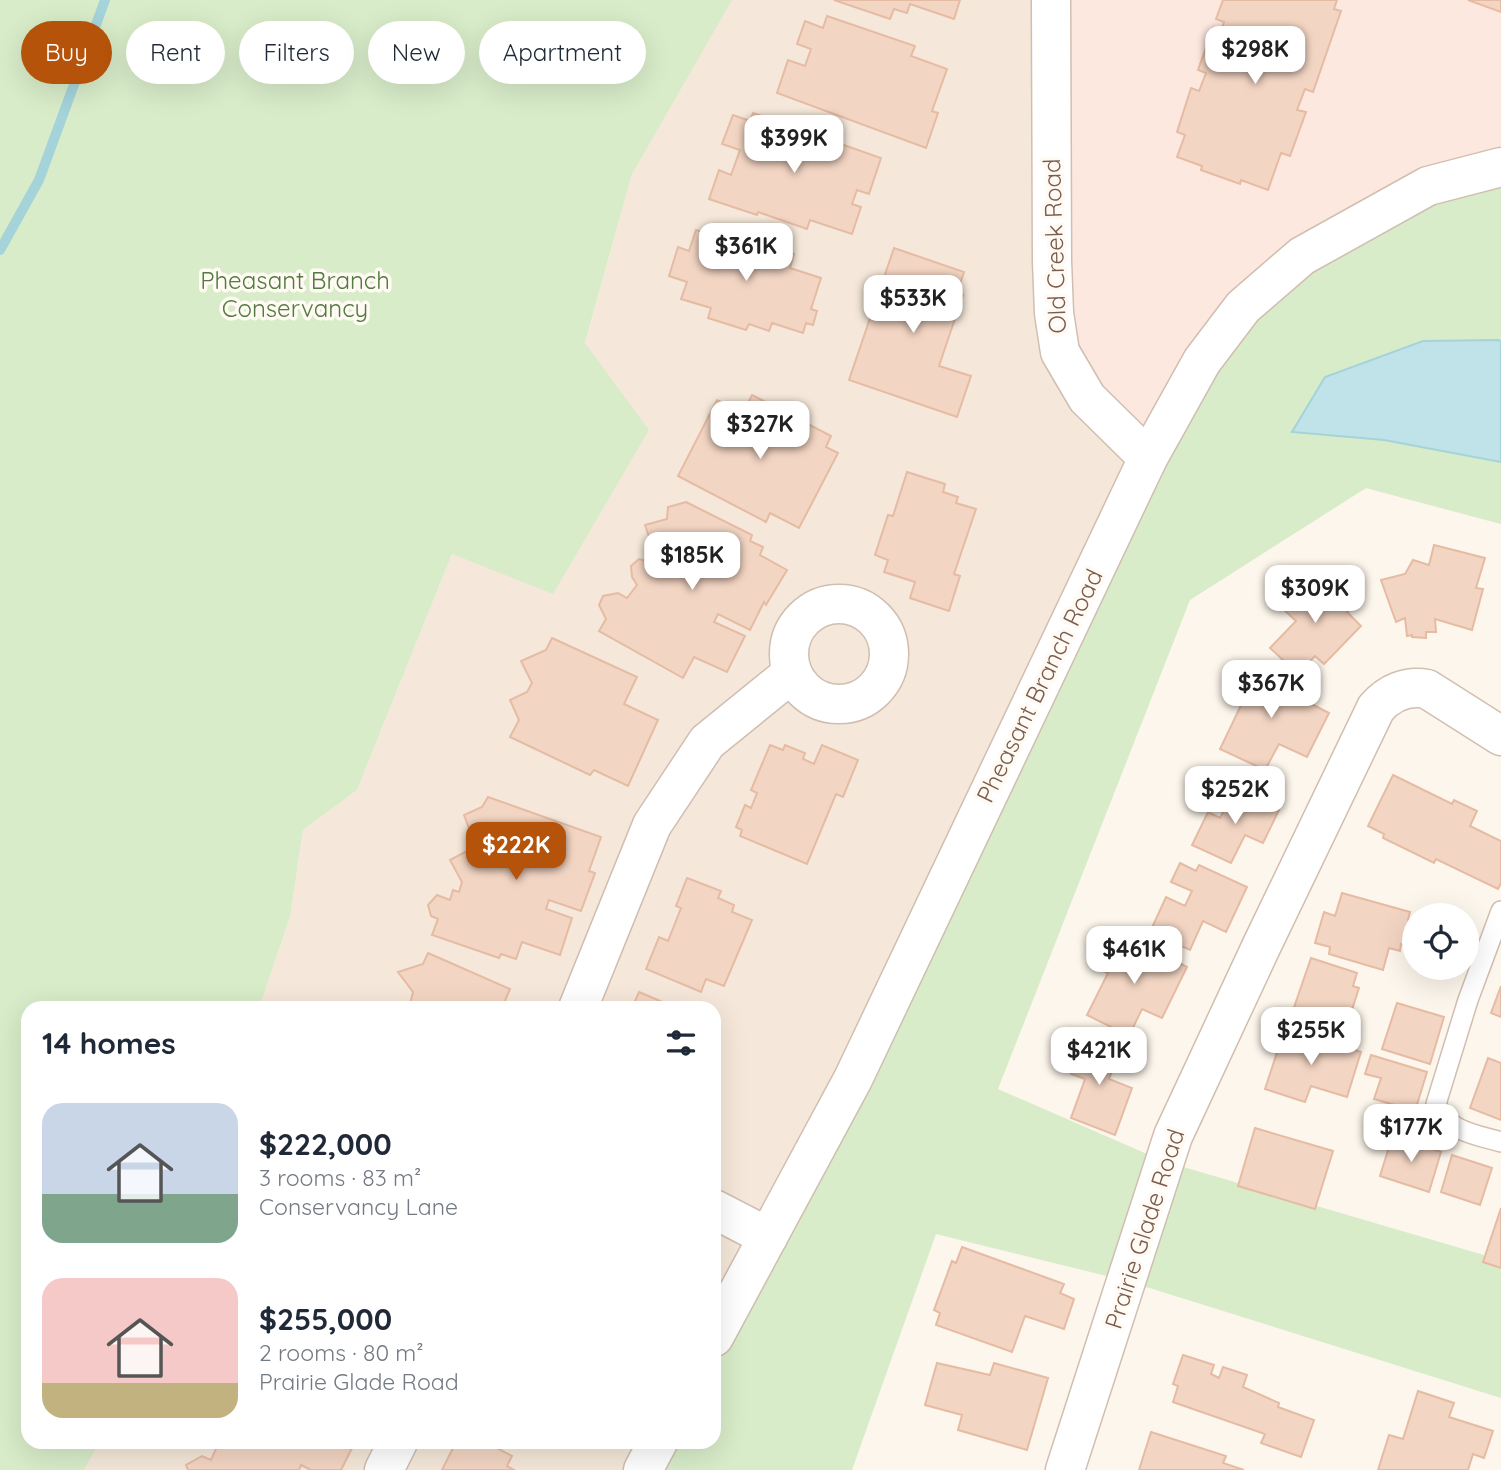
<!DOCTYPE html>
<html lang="en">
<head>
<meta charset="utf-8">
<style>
  body { margin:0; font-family:Quicksand,sans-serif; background:#f6f6f7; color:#1f2937; height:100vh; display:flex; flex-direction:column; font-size:26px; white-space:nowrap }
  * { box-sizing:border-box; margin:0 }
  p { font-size:23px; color:#747a83 }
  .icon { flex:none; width:38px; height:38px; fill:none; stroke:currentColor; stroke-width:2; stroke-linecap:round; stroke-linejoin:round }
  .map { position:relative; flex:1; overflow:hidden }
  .panel { position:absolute; left:21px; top:1001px; width:700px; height:448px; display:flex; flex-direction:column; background:#fff; border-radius:21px; box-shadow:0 7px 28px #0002 }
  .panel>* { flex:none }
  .top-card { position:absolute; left:21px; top:21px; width:700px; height:63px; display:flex; gap:14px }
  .tools { position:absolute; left:1402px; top:903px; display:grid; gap:14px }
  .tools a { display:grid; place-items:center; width:77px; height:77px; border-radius:50%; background:#fff; box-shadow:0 7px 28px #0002; font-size:35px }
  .price { position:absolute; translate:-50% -60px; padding:0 16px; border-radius:14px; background:#fff; color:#222; font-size:23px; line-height:46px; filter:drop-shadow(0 2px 4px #0008) }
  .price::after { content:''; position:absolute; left:50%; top:42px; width:21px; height:16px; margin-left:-10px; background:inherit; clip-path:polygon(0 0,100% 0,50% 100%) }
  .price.active { background:#b45309; color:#fff }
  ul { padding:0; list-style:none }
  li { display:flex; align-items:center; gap:21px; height:175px; padding:0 21px }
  li span { display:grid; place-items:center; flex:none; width:196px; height:140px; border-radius:21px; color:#555 }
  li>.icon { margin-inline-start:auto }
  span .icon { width:84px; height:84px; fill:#fffc; stroke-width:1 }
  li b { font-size:30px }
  h2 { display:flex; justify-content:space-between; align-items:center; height:84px; padding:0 21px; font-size:30px }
  .chip { padding:0 24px; border-radius:32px; background:#fff; box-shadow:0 7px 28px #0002; font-size:24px; line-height:63px }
  .chip.active { background:#b45309; color:#fff }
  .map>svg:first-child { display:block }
</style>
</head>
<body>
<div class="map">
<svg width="1501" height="1470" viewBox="0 0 1501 1470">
  <rect width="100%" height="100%" fill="#fdf6ec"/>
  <!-- residential -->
  <path fill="#f5e8da" d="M 680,0 L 1051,0 L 1148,458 L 714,1337 L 714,1008 L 259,1008 L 290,917 L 303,830 L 357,790 L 452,554 L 585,344 Z
    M 100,1442 L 658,1442 L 643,1470 L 84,1470 Z"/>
  <!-- commercial -->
  <path fill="#fde8e0" d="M 1051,0 L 1501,0 L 1501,524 L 1366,488 L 1148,458 L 1060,352 Z"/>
  <!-- green -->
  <path fill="#d8ecc9" d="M 0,0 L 732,0 L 632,174 L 585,343 L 649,430 L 553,594 L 452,554 L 357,790 L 303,830 L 290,917 L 259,1008 L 28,1008 L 28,1442 L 100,1442 L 84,1470 L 0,1470 Z
    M 1501,167 L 1501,524 L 1366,488 L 1190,600 L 998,1089 L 1163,1161 L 1501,1260 L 1501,1398 L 1127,1281 L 936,1234 L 852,1470 L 643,1470 L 658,1442 L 714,1442 L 714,1337 L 1243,307 Z"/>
  <!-- water -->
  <path fill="#bfe3e8" stroke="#a5d3da" stroke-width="2" d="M 1498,340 L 1501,341 L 1501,462 L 1384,440 L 1292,432 L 1325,377 L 1423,341 Z"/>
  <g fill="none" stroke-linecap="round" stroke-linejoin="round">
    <!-- stream -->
    <path stroke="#a5d3da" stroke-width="10" d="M 0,250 L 39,180 L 105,0"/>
  </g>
  <!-- building -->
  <path fill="#f3d5c3" stroke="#e6bba3" stroke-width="2" d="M 834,0 L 960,0 L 954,19 L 910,4 L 907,13 L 894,9 L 890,19 Z
    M 1223,0 L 1337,0 L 1334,9 L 1341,11 L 1313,92 L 1305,89 L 1297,110 L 1306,112 L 1290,156 L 1281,153 L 1268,190 L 1241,180 L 1240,184 L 1201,170 L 1202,166 L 1177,157 L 1185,135 L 1177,132 L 1191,88 L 1199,91 L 1206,73 L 1198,70 L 1213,28 L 1221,30 L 1224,22 L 1216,19 Z
    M 1468,0 L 1501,0 L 1501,12 Z
    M 827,16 L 915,46 L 911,56 L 947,69 L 932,111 L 938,113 L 926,148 L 777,93 L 788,60 L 805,66 L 811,49 L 797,44 L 805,21 L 823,28 Z
    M 753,113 L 881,158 L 869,194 L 857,190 L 852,204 L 861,207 L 852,234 L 810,220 L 807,229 L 758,212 L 757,215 L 709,199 L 719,170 L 731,175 L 740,150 L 722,144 L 733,115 L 750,121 Z
    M 696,230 L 702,232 L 703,230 L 755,246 L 758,237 L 781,245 L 780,249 L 794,254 L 790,268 L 821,278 L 811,309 L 817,311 L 813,325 L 806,323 L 803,333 L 772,323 L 769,331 L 749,324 L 746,330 L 708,318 L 711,308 L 681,299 L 687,282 L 669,276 L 678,247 L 689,251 Z
    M 894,248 L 964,272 L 957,293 L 963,295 L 939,366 L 971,376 L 957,417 L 849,380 Z
    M 752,395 L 831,436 L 826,447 L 838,453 L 799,528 L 770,513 L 766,522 L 678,476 L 717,400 L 743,413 Z
    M 907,472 L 945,484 L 943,492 L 958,497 L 956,503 L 976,509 L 954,574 L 960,576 L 949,611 L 910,598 L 915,582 L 884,572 L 888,560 L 875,555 L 888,515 L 893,516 Z
    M 686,502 L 752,535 L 750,541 L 763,547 L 760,555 L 787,570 L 766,605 L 764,602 L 750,630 L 718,614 L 714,622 L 745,636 L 727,672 L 694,657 L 683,678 L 599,631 L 606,619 L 599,605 L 603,596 L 618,593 L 627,598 L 637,585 L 632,577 L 631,566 L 639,559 L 647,561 L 654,552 L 645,525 L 667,519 L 668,507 Z
    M 1434,545 L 1485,558 L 1476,588 L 1483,589 L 1472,630 L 1435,619 L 1436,632 L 1426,632 L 1426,638 L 1412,637 L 1412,635 L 1407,636 L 1405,618 L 1396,622 L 1381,580 L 1405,574 L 1413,560 L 1429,565 Z
    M 1317,573 L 1352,607 L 1347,612 L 1361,626 L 1324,664 L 1315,656 L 1298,674 L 1270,648 L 1296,621 L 1283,609 Z
    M 552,638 L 637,677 L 624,704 L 658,720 L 628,786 L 594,770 L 590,775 L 510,737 L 519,720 L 510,700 L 527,692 L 532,683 L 521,661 L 546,650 Z
    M 1249,663 L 1280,678 L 1279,682 L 1300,694 L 1298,697 L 1329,713 L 1307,757 L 1279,744 L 1265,770 L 1220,749 L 1245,697 L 1236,693 Z
    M 770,745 L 783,750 L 785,745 L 805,753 L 803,759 L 814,764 L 822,745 L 858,760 L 843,797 L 836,794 L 807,864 L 740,836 L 742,830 L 736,827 L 745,805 L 751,808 L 757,793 L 751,790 Z
    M 1393,775 L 1452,804 L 1454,800 L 1477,811 L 1470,826 L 1501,841 L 1501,883 L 1498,889 L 1436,859 L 1434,863 L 1383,838 L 1384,834 L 1368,826 Z
    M 1235,789 L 1279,810 L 1263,843 L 1245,835 L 1231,863 L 1192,845 L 1208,812 L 1220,818 Z
    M 488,797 L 601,837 L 589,871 L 595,873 L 581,911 L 549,900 L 546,909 L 572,918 L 560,955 L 522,942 L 516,959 L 501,954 L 499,958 L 432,935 L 438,919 L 431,916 L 428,905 L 437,895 L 450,900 L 453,890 L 459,892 L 462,882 L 450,860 L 467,851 L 472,853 L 481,835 L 470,831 L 464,815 L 482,807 Z
    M 1180,863 L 1196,871 L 1199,865 L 1247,887 L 1226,932 L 1203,921 L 1190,950 L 1150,932 L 1166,897 L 1185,906 L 1192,891 L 1171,882 Z
    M 687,878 L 721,891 L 718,898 L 734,905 L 732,912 L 752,920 L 724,986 L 706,979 L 701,992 L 646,969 L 659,937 L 668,941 L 681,908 L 676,906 Z
    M 1342,893 L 1410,912 L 1408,920 L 1413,921 L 1406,946 L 1401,944 L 1400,951 L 1389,948 L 1383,970 L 1329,954 L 1330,947 L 1315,943 L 1324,912 L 1335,916 Z
    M 1119,938 L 1164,960 L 1166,956 L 1187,967 L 1162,1018 L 1142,1009 L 1129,1036 L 1087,1015 L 1108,973 L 1095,967 L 1107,943 L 1115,947 Z
    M 428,953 L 510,989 L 502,1008 L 409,1008 L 413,992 L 398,972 L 423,964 Z
    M 1311,958 L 1357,973 L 1353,986 L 1359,988 L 1349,1019 L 1343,1017 L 1337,1035 L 1290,1019 Z
    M 1501,986 L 1501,1017 L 1491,1013 Z
    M 639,992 L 672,1006 L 671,1008 L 632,1008 Z
    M 1397,1003 L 1444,1017 L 1430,1064 L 1382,1049 Z
    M 1285,1028 L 1361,1052 L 1347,1097 L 1311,1086 L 1305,1102 L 1265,1089 Z
    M 1085,1035 L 1121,1048 L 1109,1079 L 1132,1088 L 1115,1135 L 1071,1118 L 1085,1079 L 1071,1074 Z
    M 1371,1055 L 1427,1072 L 1415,1111 L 1374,1099 L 1381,1078 L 1365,1074 Z
    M 1488,1058 L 1501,1063 L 1501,1120 L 1470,1108 Z
    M 1255,1128 L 1333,1151 L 1315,1209 L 1238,1186 Z
    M 1392,1137 L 1441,1152 L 1429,1192 L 1380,1176 Z
    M 1452,1155 L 1492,1168 L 1480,1205 L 1441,1192 Z
    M 1501,1208 L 1501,1268 L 1483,1262 Z
    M 962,1247 L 1064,1284 L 1060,1293 L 1074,1299 L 1064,1329 L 1025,1316 L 1012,1352 L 936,1325 L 940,1313 L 934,1310 L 952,1261 L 956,1263 Z
    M 1183,1355 L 1214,1365 L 1211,1374 L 1219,1378 L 1223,1367 L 1247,1375 L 1243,1387 L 1279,1403 L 1278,1407 L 1314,1420 L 1301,1457 L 1261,1443 L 1265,1434 L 1173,1402 L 1178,1386 L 1173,1384 Z
    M 937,1363 L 990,1375 L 994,1363 L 1048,1378 L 1027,1450 L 958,1430 L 962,1415 L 925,1405 Z
    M 1418,1391 L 1454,1403 L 1449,1417 L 1493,1431 L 1484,1458 L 1473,1454 L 1468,1470 L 1378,1470 L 1389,1435 L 1403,1439 Z
    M 1151,1432 L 1226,1456 L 1223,1463 L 1244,1470 L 1139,1470 Z
    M 219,1442 L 351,1442 L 354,1444 L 341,1470 L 311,1470 L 301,1465 L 299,1470 L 188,1470 L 186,1465 L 202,1456 L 211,1460 Z
    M 456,1442 L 485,1442 L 512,1456 L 507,1466 L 514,1470 L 442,1470 Z"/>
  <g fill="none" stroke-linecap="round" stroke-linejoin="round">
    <!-- service casing -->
    <g stroke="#d1beb0" stroke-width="22">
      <path id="service" d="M 1501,911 L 1468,1000 L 1436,1104 C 1448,1132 1474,1134 1501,1142"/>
    </g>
    <!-- minor casing -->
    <g stroke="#d1beb0" stroke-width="41">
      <path id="minor" d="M 1051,0 L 1052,261 L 1054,313 L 1060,352 L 1087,398 L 1148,458
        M789 654a50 50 0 1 1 100 0a50 50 0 1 1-100 0Z
        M 578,1008 L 652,825 L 707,742 L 792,673
        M 714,1209 L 768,1237
        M 384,1470 L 398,1442
        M 1065,1470 L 1173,1136 L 1261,947 L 1376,708 C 1389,693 1407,685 1427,689 L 1501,736"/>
    </g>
    <!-- tertiary casing -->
    <g stroke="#d1beb0" stroke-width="41">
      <path id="tertiary" d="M 714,1337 L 853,1079 L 1148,458 L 1202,361 L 1243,307 L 1302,256 L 1428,186 L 1501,167
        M 643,1470 L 658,1442"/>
    </g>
    <!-- service -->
    <use href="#service" stroke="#fff" stroke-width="19"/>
    <!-- minor -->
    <use href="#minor" stroke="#fff" stroke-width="38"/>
    <!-- tertiary -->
    <use href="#tertiary" stroke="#fff" stroke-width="38"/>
  </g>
  <g text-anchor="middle" stroke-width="7" stroke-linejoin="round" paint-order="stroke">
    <!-- street labels -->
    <g font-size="24" fill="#7a5c4d" stroke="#fffaf3">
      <text transform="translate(1055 246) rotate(-92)" y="8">Old Creek Road</text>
      <text transform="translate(1040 686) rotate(-64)" y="8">Pheasant Branch Road</text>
      <text transform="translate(1145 1229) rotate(-72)" y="8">Prairie Glade Road</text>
    </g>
    <!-- park labels -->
    <g font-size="24" fill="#537a41" stroke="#fffaf3">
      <text x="295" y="289">Pheasant Branch<tspan x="295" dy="28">Conservancy</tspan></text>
    </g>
  </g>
</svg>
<div class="tools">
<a><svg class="icon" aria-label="locate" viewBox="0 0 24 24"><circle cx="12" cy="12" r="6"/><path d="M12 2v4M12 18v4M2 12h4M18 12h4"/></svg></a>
</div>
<b class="price" style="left:1255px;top:86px">$298K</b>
<b class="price" style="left:794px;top:175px">$399K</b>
<b class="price" style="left:746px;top:283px">$361K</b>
<b class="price" style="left:913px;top:335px">$533K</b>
<b class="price" style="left:760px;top:461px">$327K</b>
<b class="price" style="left:692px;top:592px">$185K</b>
<b class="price" style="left:1315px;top:625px">$309K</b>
<b class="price" style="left:1271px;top:720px">$367K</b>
<b class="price" style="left:1235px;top:826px">$252K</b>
<b class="price active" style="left:516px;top:882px">$222K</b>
<b class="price" style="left:1134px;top:986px">$461K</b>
<b class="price" style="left:1311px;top:1067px">$255K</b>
<b class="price" style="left:1099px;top:1087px">$421K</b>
<b class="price" style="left:1411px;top:1164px">$177K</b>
<div class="top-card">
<a class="chip active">Buy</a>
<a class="chip">Rent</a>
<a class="chip">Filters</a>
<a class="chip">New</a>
<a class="chip">Apartment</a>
</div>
<section class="panel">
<h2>14 homes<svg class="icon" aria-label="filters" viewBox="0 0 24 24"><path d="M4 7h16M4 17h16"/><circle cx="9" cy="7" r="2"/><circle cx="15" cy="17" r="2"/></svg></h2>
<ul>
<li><span style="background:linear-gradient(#c9d6e8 65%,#7fa58c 0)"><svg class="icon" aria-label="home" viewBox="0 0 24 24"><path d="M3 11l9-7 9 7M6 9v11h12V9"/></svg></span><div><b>$222,000</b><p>3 rooms · 83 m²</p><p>Conservancy Lane</p></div></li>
<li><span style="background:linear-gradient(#f6c9c9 75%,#c2b280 0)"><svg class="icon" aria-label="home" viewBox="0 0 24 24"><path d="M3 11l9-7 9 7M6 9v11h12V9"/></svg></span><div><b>$255,000</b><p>2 rooms · 80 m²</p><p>Prairie Glade Road</p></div></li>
</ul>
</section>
</div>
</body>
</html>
